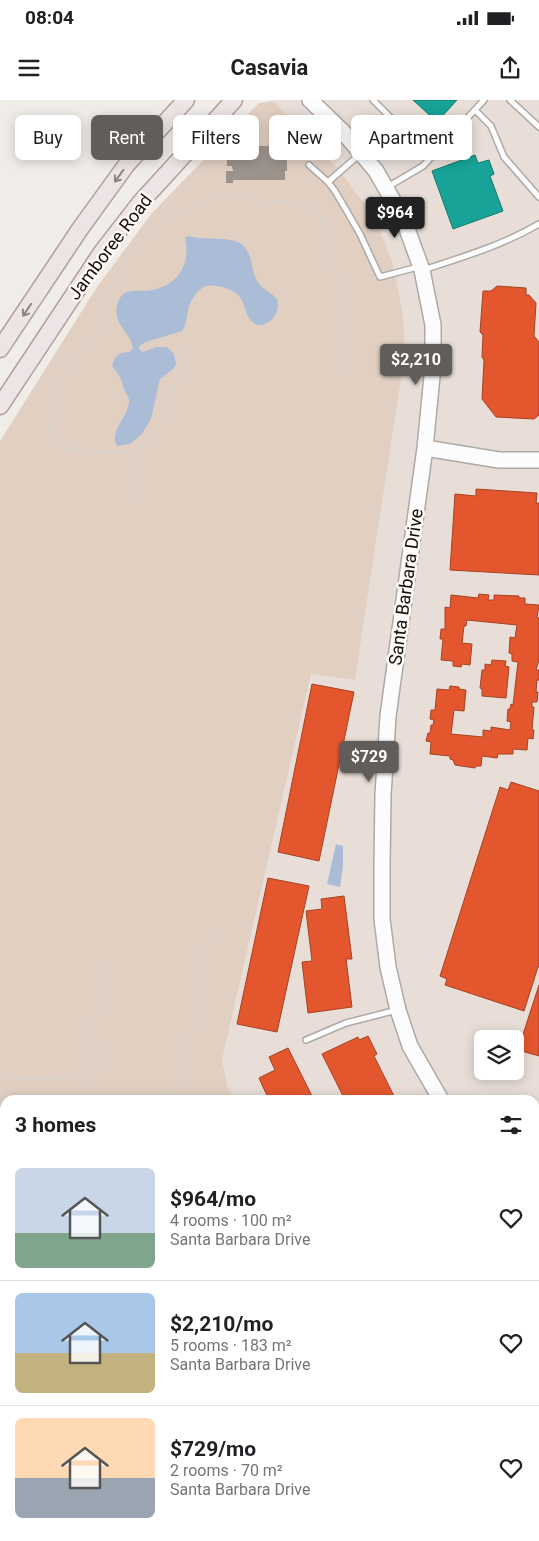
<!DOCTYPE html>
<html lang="en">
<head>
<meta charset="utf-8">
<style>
  body { margin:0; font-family:Roboto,sans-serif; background:#f6f6f6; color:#202124; height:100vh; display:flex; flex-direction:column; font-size:19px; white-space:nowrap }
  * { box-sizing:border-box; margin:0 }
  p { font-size:16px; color:#757577 }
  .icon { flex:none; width:28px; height:28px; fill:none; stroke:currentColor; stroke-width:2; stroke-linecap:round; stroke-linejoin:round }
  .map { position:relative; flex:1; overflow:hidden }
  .sheet { position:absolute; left:0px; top:995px; width:540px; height:446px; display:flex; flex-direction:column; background:#fff; border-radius:15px 15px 0 0; box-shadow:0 2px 12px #0003 }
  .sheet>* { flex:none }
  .top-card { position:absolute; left:15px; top:15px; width:510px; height:45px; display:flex; gap:10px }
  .controls { position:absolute; left:474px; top:930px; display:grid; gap:10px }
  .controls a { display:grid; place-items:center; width:50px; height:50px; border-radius:8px; background:#fff; box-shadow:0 2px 12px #0003; font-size:25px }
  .price { position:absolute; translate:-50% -42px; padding:0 11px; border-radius:5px; background:#605d5a; color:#fff; font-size:16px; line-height:32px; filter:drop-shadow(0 1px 2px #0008) }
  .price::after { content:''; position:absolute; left:50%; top:30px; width:15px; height:11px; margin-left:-8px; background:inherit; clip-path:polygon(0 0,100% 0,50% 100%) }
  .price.current { background:#222; color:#fff }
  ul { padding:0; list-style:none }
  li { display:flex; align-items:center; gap:15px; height:125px; padding:0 15px }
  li+li { border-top:1px solid #e0e0e0 }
  li span { display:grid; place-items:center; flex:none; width:140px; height:100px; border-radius:8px; color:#555 }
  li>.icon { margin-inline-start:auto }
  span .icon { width:60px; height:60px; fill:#fffc; stroke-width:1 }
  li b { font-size:21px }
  h2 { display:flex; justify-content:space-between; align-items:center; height:60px; padding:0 15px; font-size:21px }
  .chip { padding:0 18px; border-radius:8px; background:#fff; box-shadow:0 2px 12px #0003; font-size:18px; line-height:45px }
  .chip.current { background:#605d5a; color:#fff }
  .status { display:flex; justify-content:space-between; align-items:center; height:35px; padding:0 25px; background:#fff; direction:ltr }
  .status svg { height:14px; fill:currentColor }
  header { display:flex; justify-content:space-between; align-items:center; height:65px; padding:0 15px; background:#fff; font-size:22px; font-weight:700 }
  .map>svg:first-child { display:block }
</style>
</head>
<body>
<div class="status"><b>08:04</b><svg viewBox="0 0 49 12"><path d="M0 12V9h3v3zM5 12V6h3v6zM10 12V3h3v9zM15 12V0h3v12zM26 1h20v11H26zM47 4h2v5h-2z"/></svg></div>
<header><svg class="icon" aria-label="menu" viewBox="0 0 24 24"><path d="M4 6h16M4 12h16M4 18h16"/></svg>Casavia<svg class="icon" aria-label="share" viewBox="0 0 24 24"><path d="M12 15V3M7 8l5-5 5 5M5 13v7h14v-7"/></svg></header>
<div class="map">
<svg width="539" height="1441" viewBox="0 0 539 1441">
  <rect width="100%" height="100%" fill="#f0ece8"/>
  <!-- built -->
  <path fill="#e8ded7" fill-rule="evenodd" d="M 274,0 L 539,0 L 539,1441 L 481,1441 L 477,1436 L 535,1436 L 535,1000 L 236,1000 L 228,988 L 222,962 L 311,574 L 355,580 L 405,253 L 403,214 L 393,165 L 376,120 L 344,76 L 311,39 L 273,1 ZM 482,939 L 515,939 L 515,971 L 482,971 Z"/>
  <!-- green -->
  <path fill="#e1d0c2" d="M 273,1 L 311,39 L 344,76 L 376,120 L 393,164 L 403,214 L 405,253 L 355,580 L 311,574 L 222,961 L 228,988 L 236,1000 L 5,1000 L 5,1436 L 474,1436 L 472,1441 L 0,1441 L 0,341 L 97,187 L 152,113 L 259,3 Z"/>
  <!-- water -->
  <path fill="#aabcd6" d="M 188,136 C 204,140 219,137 235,141 C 255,147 249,171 259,184 C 264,190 272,193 277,199 C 281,212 271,226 257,225 C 243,217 248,207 239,196 C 233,189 216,184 207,186 C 202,187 198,191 195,195 C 185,208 189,222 182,231 L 146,242 L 139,246 L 139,249 L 143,252 L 156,247 L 167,247 L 174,254 L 176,264 L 173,269 L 160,279 L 151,319 L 142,334 L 130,344 L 118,346 C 106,335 130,315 129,300 C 128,295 126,293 124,290 C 124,289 122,283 122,282 C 120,276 116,271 112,266 C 115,256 118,252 129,252 L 133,249 C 132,233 113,226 117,206 C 118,201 120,196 125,193 C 133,189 143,192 152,190 C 179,185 191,163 185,138 Z
    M 336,744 L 343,746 L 343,766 L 340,787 L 327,784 Z"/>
  <!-- shops -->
  <path fill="#e4572e" stroke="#a54224" d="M 497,186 L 526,188 L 526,195 L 529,195 L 536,203 L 534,236 L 539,242 L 539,315 L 534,319 L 496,317 L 482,299 L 484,260 L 482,257 L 483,235 L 480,232 L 483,191 L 491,191 Z
    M 476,389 L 537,393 L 536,403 L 539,403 L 539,475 L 450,470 L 455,394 L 476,396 Z
    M 479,494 L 489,495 L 488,500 L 494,500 L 494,495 L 519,496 L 519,498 L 525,498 L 525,504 L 539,505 L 537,518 L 539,518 L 539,560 L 536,570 L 539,570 L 539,580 L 537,580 L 536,592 L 538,592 L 537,602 L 532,602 L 532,607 L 534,607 L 532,630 L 534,630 L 533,639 L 528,638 L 527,650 L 513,649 L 513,654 L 498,654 L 497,658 L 482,656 L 481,666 L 476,666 L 475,668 L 455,665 L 453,660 L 450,659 L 450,656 L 430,654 L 431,642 L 426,641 L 428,633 L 430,633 L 431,625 L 433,625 L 434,620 L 430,619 L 431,610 L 435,610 L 437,589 L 449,590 L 450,586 L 459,587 L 459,589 L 466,590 L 464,611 L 454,610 L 451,634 L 483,637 L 483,630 L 491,631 L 491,627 L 510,630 L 511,622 L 507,621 L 508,609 L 510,609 L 511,604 L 513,605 L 518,562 L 512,561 L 512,554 L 509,553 L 510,537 L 515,538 L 517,525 L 467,520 L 466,526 L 464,526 L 462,543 L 472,544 L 470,565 L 462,564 L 461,567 L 453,566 L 453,561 L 441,560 L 443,539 L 440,539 L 441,529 L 445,529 L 445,507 L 450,508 L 451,495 L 478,498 Z
    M 492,560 L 506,561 L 505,566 L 509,567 L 506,598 L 482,596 L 482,589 L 480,588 L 482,570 L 485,570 L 485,564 L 491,565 Z
    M 312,584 L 354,592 L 319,761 L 278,752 Z
    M 511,682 L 539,691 L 539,867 L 538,867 L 524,911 L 445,885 L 447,879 L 440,876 L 500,687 L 508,690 Z
    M 268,778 L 309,786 L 277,932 L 237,924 Z
    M 344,796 L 352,859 L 346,859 L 352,907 L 308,913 L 302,862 L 312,861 L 306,811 L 322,809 L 321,799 Z
    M 539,885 L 539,956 L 518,950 Z
    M 368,936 L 377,954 L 374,956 L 396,1000 L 345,1000 L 322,954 L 358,937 L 359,940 Z
    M 288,948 L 314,1000 L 269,1000 L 259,978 L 275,970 L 269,957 Z
    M 535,1214 L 539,1214 L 539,1332 L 535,1332 Z"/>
  <!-- public -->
  <path fill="#17a398" stroke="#16776f" d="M 413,0 L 457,0 L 437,22 Z
    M 475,55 L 478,63 L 489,60 L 494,74 L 490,76 L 503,111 L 453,129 L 432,71 Z"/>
  <!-- building -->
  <path fill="#9c948c" d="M 278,43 L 287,43 L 287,71 L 285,71 L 285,80 L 233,80 L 233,83 L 226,83 L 226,71 L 233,71 L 232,66 L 227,66 L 227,46 L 266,46 L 278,44 Z"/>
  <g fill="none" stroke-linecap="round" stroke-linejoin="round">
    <!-- lane casing -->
    <g stroke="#aca9a6" stroke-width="8">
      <path id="lane" d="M 510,0 L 539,27
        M 475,10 L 491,26 L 504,57 L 539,97
        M 360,50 L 394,21 L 373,0
        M 309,65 L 328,82 L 335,91 L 360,134 L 380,177 L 418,167
        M 328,82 L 360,54
        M 386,88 L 423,66 L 484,0
        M 423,170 C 463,157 503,145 539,124
        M 306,940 L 346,923 L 397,910"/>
    </g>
    <!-- secondary casing -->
    <g stroke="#aca9a6" stroke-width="18">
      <path id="secondary" d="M 310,0 L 343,32 L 376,71 L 403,118 L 422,170 L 433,225 L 433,266 L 425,348 L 388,616 L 383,695 L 382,766 L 382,819 L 388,867 L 398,910 L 410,946 L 441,1000
        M 425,348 L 499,360 L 539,360
        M 535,1083 L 539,1086"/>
    </g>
    <!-- primary casing -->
    <g stroke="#b09e9f" stroke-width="19">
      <path id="primary" d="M 0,249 L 80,129 L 127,64 L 186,0
        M 0,306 L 102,152 L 140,103 L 234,0"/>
    </g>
    <!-- path -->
    <path stroke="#d6d5d4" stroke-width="2" stroke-dasharray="4 2.5" stroke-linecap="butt" d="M 191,248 C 186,268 177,282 167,299 C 165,304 166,309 164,314 C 152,341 138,355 107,352 C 91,351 64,353 54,337 C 39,313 54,284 70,265 C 77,255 88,247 94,236 C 102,223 101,207 107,193 C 117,169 144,135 165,120 C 177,112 190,107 203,102 C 212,98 222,94 232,94 C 243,94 251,100 261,102 C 276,105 291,99 306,105 C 313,108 319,113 322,120 C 328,131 328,145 332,156 C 336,172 343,187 347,203 L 347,211 L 337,250 L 337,280
      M 127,407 C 135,388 138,369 138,348
      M 0,973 L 28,979 L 67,977 L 78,974 L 83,1000
      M 78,974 L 81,966 L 85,937 L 96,916 L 100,900 L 108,859
      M 78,974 C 94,971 107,966 106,946 L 86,938
      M 163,1000 L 176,984 L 185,960 L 193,926 L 205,856 L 212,829
      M 229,1436 L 230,1441"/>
    <!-- lane -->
    <use href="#lane" stroke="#fdfcfc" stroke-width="5"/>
    <!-- secondary -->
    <use href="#secondary" stroke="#fdfcfc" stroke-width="15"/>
    <!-- primary -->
    <use href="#primary" stroke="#ede4e5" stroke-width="16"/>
  </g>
  <!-- one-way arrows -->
  <defs><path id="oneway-shaft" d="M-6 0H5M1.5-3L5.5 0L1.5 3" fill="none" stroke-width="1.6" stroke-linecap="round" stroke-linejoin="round" transform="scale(1.25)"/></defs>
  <g stroke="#8b8584">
    <use href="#oneway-shaft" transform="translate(119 76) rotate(126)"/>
    <use href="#oneway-shaft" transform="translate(27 210) rotate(124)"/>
  </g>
  <g text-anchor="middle" stroke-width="5" stroke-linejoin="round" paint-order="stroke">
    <!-- street labels -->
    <g font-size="18" fill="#13100e" stroke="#fffaf6">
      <text transform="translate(110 147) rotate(-53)" y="6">Jamboree Road</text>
      <text transform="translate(406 487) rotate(-82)" y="6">Santa Barbara Drive</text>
    </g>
  </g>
</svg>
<div class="controls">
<a><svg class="icon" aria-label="layers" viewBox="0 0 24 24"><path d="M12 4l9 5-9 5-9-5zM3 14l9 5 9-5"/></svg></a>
</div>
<b class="price current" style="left:395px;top:139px">$964</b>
<b class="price" style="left:416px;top:286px">$2,210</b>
<b class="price" style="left:369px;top:683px">$729</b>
<div class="top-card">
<a class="chip">Buy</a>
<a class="chip current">Rent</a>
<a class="chip">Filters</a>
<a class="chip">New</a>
<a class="chip">Apartment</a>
</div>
<section class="sheet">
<h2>3 homes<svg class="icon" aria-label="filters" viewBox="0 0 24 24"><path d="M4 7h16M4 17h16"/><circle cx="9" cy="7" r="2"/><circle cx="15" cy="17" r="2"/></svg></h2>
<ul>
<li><span style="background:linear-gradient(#c9d6e8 65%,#7fa58c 0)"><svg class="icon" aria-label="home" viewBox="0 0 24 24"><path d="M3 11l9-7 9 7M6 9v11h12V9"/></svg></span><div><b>$964/mo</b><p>4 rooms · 100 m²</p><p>Santa Barbara Drive</p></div><svg class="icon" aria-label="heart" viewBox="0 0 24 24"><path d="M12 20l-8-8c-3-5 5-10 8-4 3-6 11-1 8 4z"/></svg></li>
<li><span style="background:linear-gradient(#a9c7e8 60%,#c2b280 0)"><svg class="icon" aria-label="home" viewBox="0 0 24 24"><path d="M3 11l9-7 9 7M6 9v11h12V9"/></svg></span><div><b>$2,210/mo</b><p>5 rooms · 183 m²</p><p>Santa Barbara Drive</p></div><svg class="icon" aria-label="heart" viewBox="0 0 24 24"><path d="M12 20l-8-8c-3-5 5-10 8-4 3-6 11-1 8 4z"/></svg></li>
<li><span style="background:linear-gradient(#ffd9b3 60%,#9aa5b1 0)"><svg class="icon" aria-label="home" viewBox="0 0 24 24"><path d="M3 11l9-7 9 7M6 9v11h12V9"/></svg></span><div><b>$729/mo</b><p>2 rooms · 70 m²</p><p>Santa Barbara Drive</p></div><svg class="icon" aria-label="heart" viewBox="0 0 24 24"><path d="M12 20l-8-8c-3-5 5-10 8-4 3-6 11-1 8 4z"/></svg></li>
</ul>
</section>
</div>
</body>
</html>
